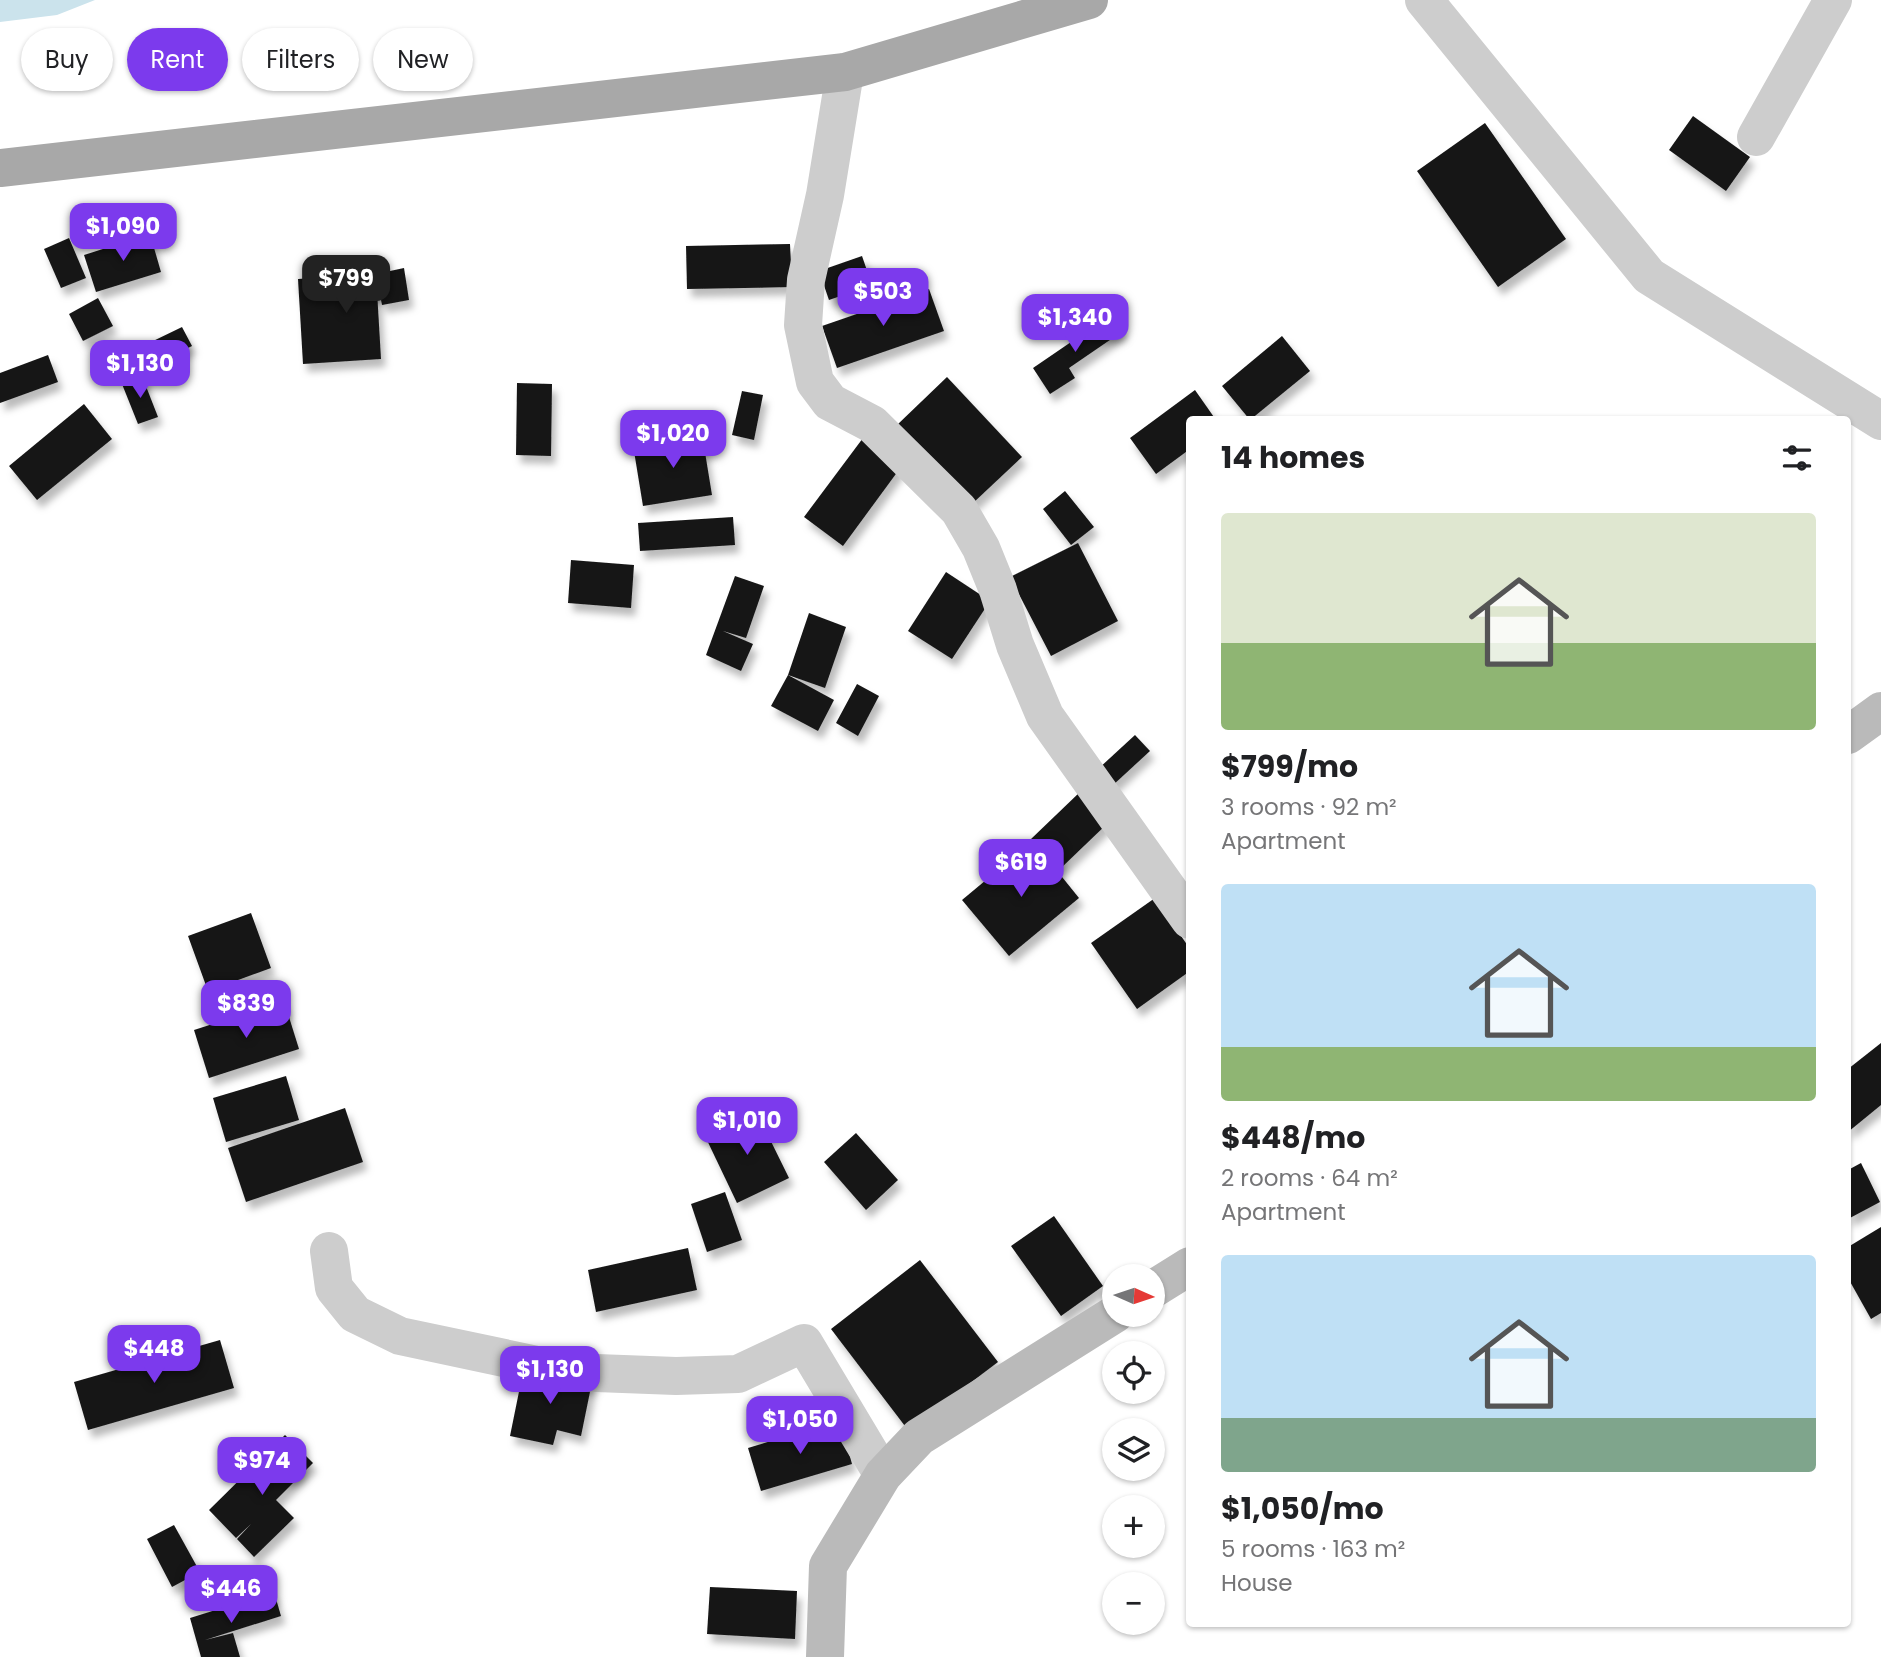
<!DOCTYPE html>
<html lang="en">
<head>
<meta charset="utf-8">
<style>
  body { margin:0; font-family:Poppins,sans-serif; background:#f6f6f6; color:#202124; height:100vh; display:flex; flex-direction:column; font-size:26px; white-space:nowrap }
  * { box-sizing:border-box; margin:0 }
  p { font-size:23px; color:#757577 }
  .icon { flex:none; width:38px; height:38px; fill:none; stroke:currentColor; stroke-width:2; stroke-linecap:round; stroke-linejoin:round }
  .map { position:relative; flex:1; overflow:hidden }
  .sheet { position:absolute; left:1186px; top:416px; width:665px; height:1211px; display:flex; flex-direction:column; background:#fff; border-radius:7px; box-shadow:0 2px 5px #0004 }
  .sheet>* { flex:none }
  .banner { position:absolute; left:21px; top:28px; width:665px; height:63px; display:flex; gap:14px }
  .needle { width:46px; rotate:93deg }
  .fabs { position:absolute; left:1102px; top:1264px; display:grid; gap:14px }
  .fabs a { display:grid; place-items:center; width:63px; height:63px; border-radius:50%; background:#fff; box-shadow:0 2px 5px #0004; font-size:35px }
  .price { position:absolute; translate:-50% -60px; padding:0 16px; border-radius:14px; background:#7c3aed; color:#fff; font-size:23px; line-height:46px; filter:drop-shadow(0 2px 4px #0008) }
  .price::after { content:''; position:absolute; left:50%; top:42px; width:21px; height:16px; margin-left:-10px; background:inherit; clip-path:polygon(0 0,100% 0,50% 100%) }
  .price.active { background:#222; color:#fff }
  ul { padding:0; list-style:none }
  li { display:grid; align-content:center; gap:14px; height:371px; padding:0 35px }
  li span { display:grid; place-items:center; height:217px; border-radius:7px; color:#555 }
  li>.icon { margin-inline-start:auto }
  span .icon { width:126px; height:126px; fill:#fffc; stroke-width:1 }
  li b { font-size:30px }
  h2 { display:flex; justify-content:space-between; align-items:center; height:84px; padding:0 35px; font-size:30px }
  .chip { padding:0 24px; border-radius:32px; background:#fff; box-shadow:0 2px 5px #0004; font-size:24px; line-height:63px }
  .chip.active { background:#7c3aed; color:#fff }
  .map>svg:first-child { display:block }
</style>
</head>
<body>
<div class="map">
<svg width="1881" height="1657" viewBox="0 0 1881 1657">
  <defs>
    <filter id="shadow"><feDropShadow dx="4.5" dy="8" stdDeviation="3.5" flood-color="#0004"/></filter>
  </defs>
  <rect width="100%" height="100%" fill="#fff"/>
  <!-- water -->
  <path fill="#cbe3ec" d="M 0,0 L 95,0 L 57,15 L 0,22 Z"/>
  <!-- building -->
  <path fill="#171717" filter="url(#shadow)" d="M 1693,116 L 1750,157 L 1726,191 L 1669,150 Z
    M 1485,123 L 1566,239 L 1498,287 L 1417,171 Z
    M 150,234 L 161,272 L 96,292 L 84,255 Z
    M 69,238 L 86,278 L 61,288 L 44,249 Z
    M 790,244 L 792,287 L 687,289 L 686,246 Z
    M 862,256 L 872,285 L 829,300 L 819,271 Z
    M 404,268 L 409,300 L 382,305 L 376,274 L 381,359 L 303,364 L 298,279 L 376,274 Z
    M 929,289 L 944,331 L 837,368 L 822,326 Z
    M 98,298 L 113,326 L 83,341 L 69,314 Z
    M 1112,314 L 1123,331 L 1069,368 L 1075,378 L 1050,394 L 1033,368 Z
    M 182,327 L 192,346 L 124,379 L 114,360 Z
    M 1282,336 L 1310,371 L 1250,420 L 1222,386 Z
    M 48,355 L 58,382 L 0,403 L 0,373 Z
    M 142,376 L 158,417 L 138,424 L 122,384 Z
    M 947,377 L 1022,457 L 972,504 L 897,425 Z
    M 517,383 L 552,384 L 551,456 L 516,455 Z
    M 1195,390 L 1216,420 L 1190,420 L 1190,449 L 1156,474 L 1130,438 Z
    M 742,391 L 763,395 L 754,440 L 732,435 Z
    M 84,404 L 112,439 L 37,500 L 9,466 Z
    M 702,434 L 712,495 L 643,506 L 633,445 Z
    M 863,438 L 901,467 L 843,546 L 804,517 Z
    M 1065,491 L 1094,527 L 1071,545 L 1043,509 Z
    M 733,517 L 735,545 L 640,551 L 638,523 Z
    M 1078,543 L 1118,621 L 1051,656 L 1010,577 Z
    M 571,560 L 634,565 L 631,608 L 568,603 Z
    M 946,572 L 990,601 L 952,659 L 908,631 Z
    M 735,576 L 764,586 L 746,638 L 723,631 L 753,644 L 741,671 L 706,655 Z
    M 809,613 L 846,627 L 825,688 L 788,675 Z
    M 788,675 L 834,700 L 818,731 L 771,706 Z
    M 857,684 L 879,696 L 858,736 L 836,723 Z
    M 1135,735 L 1150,751 L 1112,786 L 1097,770 Z
    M 1081,791 L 1110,821 L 1060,869 L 1031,839 Z
    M 1033,841 L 1079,898 L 1009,956 L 962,900 Z
    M 1155,898 L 1190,949 L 1190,971 L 1137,1009 L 1091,943 Z
    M 251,913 L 271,968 L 208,991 L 188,936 Z
    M 284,1001 L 299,1049 L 209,1078 L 194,1030 Z
    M 1881,1043 L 1881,1105 L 1848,1132 L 1848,1069 Z
    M 286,1076 L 299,1120 L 226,1142 L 213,1098 Z
    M 345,1108 L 363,1162 L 246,1202 L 228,1148 Z
    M 756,1111 L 789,1178 L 737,1203 L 705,1136 Z
    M 856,1133 L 898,1180 L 866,1210 L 824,1162 Z
    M 1861,1163 L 1880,1202 L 1848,1219 L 1848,1170 Z
    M 725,1192 L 742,1240 L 707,1252 L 691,1204 Z
    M 1054,1216 L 1103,1286 L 1061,1316 L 1011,1246 Z
    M 1881,1227 L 1881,1313 L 1871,1319 L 1848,1278 L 1848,1247 Z
    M 688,1248 L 697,1290 L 596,1312 L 588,1270 Z
    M 920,1260 L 998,1362 L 908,1430 L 831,1329 Z
    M 220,1340 L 234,1388 L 88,1430 L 74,1382 Z
    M 524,1367 L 592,1382 L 581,1436 L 557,1430 L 553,1445 L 510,1436 Z
    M 840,1420 L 852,1464 L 761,1491 L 748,1448 Z
    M 285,1435 L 313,1463 L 276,1500 L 294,1518 L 254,1557 L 237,1539 L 251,1524 L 236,1538 L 209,1510 Z
    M 174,1525 L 200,1572 L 172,1587 L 147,1539 Z
    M 710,1587 L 797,1591 L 795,1639 L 707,1634 Z
    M 274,1592 L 281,1616 L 205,1640 L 233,1633 L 240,1657 L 201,1657 L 190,1618 Z"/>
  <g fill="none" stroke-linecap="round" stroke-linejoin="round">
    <!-- street -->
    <path stroke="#cdcdcd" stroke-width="38" d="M 1424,0 L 1649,276 L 1881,421
      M 845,72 L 825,195 L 806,280 L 803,325 L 815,382 L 830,402 L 872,424 L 959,510 L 981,548 L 998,590 L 1015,645 L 1045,716 L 1190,920
      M 1756,137 L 1833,0
      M 329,1251 L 334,1288 L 355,1314 L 400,1336 L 570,1372 L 676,1376 L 738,1374 L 804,1343 L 883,1475"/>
    <!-- secondary -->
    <path stroke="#bababa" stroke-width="38" d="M 1848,735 L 1881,711
      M 1153,1289 L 1190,1266
      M 825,1657 L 828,1566 L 883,1475 L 919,1437 L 1115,1314"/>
    <!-- primary -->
    <path stroke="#a8a8a8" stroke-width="38" d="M 0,168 L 845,72 L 1089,0"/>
  </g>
</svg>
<div class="fabs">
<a><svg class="needle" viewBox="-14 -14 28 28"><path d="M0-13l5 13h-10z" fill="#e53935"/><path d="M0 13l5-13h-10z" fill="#757577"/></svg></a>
<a><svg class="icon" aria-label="locate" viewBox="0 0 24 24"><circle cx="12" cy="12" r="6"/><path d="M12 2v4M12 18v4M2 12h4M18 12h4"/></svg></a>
<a><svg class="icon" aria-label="layers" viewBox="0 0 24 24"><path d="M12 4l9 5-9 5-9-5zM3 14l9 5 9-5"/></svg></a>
<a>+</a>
<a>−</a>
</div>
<b class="price" style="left:123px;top:263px">$1,090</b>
<b class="price active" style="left:346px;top:315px">$799</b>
<b class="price" style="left:883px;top:328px">$503</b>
<b class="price" style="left:1075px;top:354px">$1,340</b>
<b class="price" style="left:140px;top:400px">$1,130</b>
<b class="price" style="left:673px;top:470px">$1,020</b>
<b class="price" style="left:1021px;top:899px">$619</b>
<b class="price" style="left:246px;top:1040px">$839</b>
<b class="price" style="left:747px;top:1157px">$1,010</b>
<b class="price" style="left:154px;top:1385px">$448</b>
<b class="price" style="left:550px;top:1406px">$1,130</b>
<b class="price" style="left:800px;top:1456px">$1,050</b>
<b class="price" style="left:262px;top:1497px">$974</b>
<b class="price" style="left:231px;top:1625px">$446</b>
<div class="banner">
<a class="chip">Buy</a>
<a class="chip active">Rent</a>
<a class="chip">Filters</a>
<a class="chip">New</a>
</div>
<section class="sheet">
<h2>14 homes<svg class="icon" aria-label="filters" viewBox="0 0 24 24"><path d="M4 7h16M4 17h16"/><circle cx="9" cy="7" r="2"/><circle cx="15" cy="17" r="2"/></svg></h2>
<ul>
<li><span style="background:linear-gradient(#dfe7d0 60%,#8fb573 0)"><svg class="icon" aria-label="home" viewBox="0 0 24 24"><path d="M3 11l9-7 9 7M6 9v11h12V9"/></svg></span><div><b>$799/mo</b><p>3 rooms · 92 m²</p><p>Apartment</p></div></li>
<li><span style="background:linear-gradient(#bfe0f5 75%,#8fb573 0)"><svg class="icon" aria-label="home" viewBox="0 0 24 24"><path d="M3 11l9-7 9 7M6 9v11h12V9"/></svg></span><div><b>$448/mo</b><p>2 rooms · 64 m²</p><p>Apartment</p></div></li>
<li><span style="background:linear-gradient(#bfe0f5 75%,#7fa58c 0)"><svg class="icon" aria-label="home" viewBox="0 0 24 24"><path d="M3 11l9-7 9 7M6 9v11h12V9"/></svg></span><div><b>$1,050/mo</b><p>5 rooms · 163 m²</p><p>House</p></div></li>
</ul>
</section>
</div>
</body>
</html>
